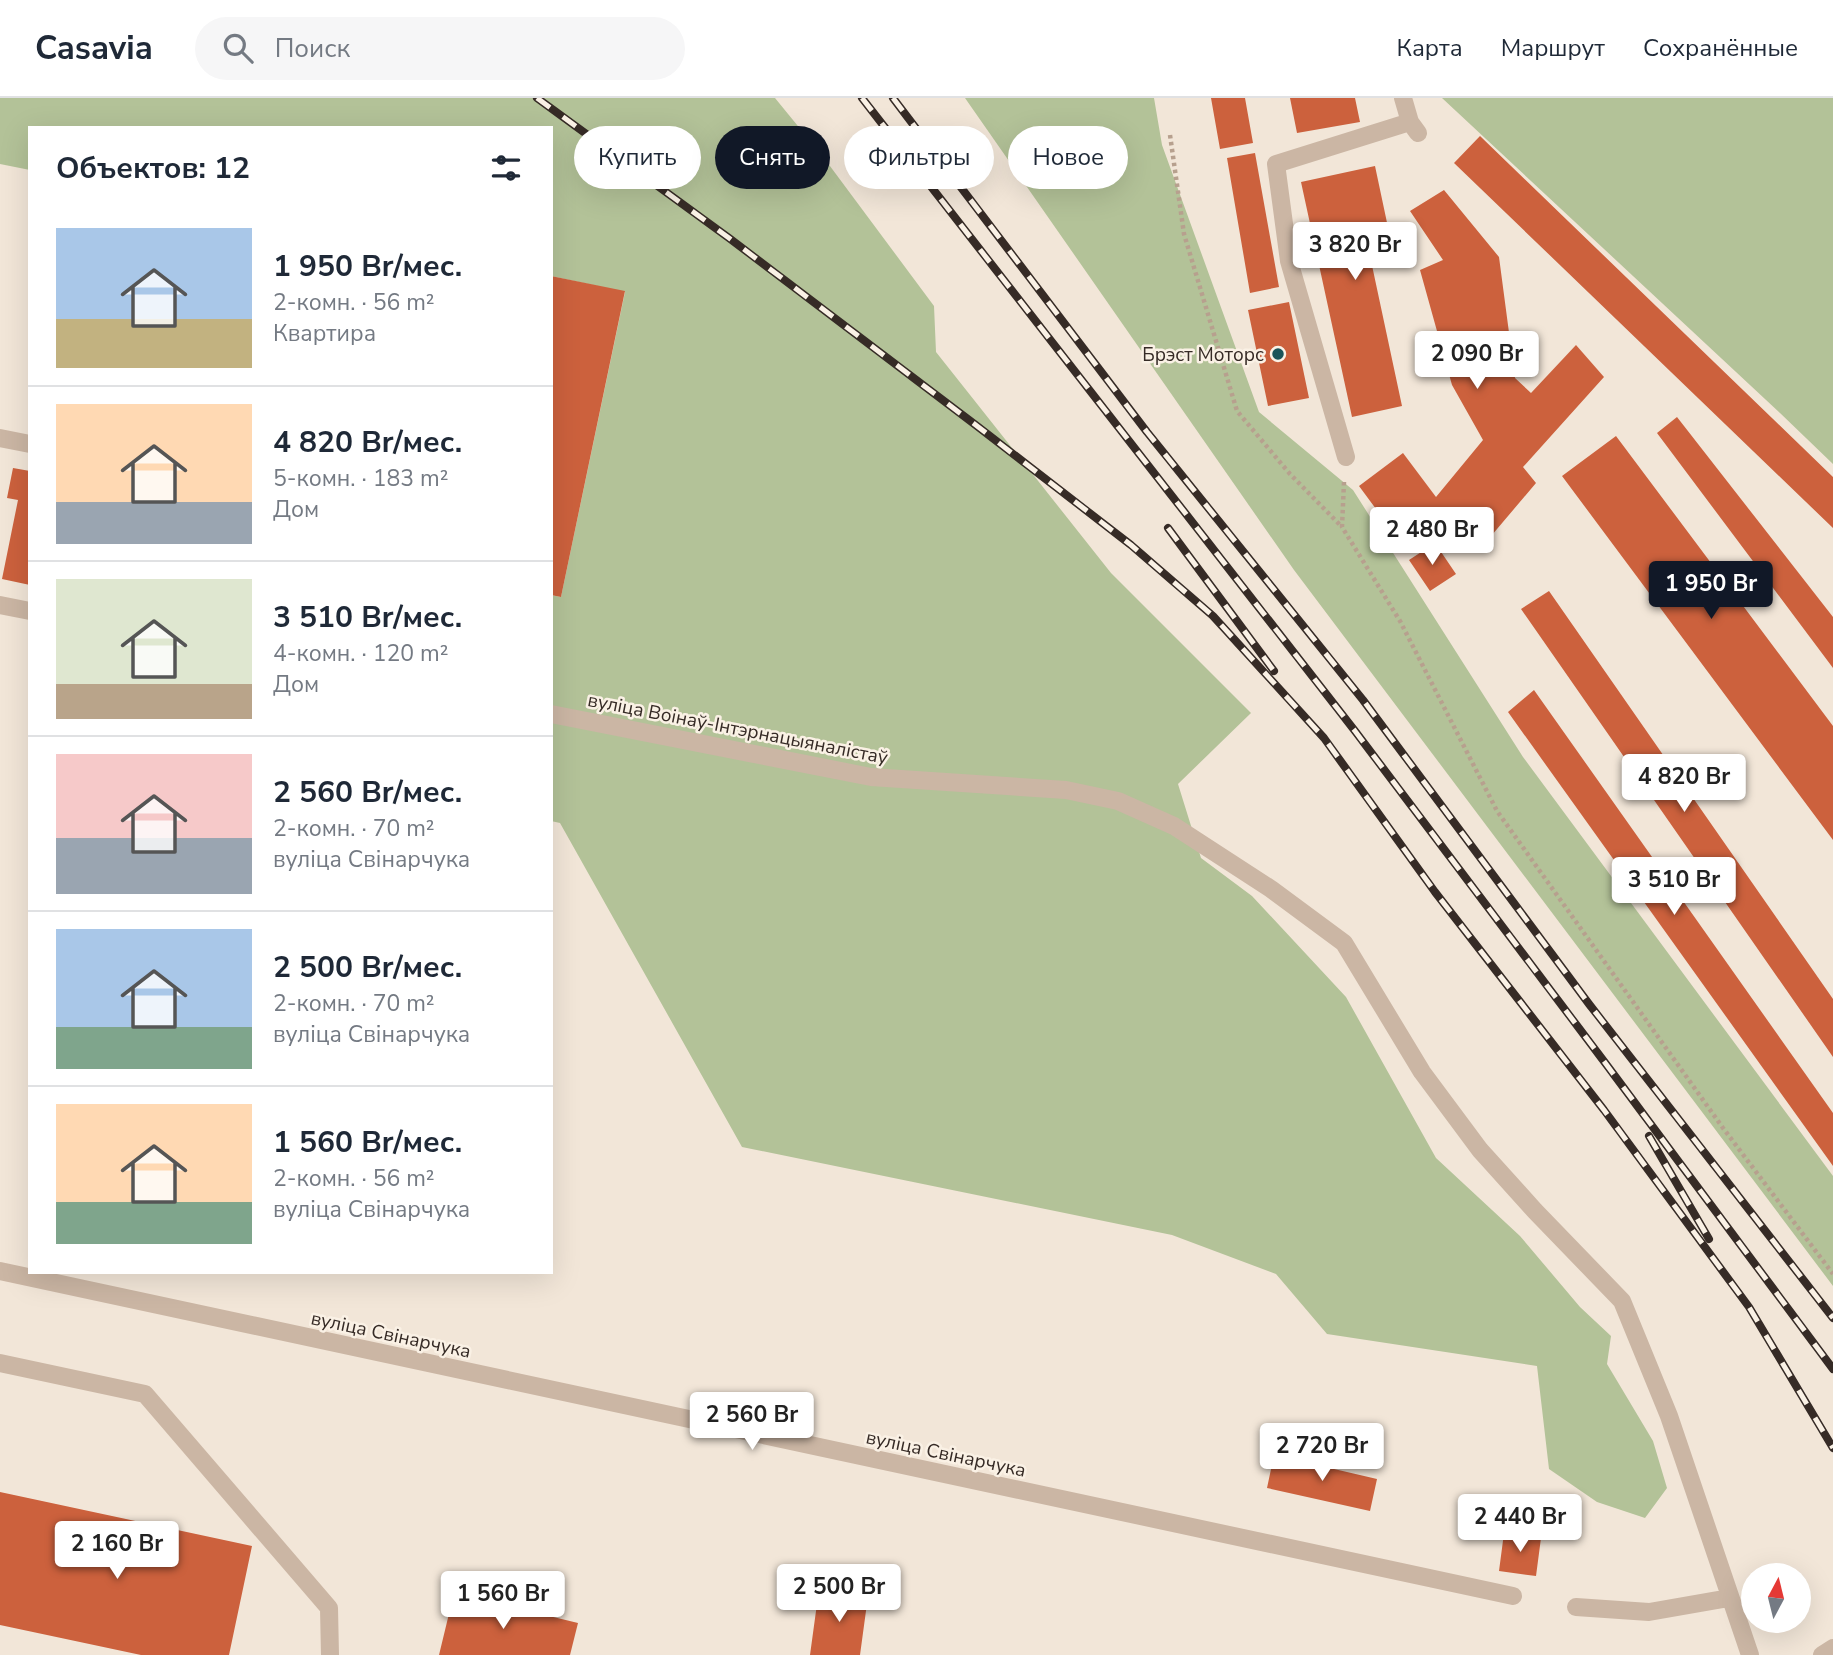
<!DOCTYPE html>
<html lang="ru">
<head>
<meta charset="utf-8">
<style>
  body { margin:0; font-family:"Nunito Sans",sans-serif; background:#f6f6f7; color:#1f2937; height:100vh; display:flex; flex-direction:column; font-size:26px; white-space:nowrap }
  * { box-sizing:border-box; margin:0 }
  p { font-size:23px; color:#747a83 }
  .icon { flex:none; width:38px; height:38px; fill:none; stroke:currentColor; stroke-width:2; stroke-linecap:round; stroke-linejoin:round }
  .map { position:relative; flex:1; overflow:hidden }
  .details { position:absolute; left:28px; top:28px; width:525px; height:1148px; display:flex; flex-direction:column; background:#fff; border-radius:0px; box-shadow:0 7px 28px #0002 }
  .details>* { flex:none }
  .guide { position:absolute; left:574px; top:28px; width:665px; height:63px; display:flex; gap:14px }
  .needle { width:46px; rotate:7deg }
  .tools { position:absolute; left:1741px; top:1465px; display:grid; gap:14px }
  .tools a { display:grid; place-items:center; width:70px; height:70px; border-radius:50%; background:#fff; box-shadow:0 7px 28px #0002; font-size:35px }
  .price { position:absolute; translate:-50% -60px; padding:0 16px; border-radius:7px; background:#fff; color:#222; font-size:23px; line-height:46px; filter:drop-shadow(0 2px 4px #0008) }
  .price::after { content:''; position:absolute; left:50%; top:42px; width:21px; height:16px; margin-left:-10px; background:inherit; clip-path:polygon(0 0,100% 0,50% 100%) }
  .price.selected { background:#111827; color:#fff }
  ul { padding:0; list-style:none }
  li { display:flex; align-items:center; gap:21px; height:175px; padding:0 28px }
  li+li { border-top:2px solid #e0e1e3 }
  li span { display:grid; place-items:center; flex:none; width:196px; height:140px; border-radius:0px; color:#555 }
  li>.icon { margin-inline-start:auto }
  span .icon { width:84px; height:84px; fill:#fffc; stroke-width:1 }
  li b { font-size:30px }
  h2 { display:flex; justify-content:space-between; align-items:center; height:84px; padding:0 28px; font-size:30px }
  .pill { padding:0 24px; border-radius:32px; background:#fff; box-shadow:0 7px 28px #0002; font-size:24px; line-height:63px }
  .pill.selected { background:#111827; color:#fff }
  header { display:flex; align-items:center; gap:42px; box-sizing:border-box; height:98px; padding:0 35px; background:#fff; border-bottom:2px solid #e0e1e3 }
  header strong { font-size:33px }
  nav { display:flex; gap:38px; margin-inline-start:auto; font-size:24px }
  .search { width:490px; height:63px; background:#f6f6f7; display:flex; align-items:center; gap:18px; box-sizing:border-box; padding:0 24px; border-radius:38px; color:#747a83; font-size:26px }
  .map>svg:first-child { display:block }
</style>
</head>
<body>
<header>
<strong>Casavia</strong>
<div class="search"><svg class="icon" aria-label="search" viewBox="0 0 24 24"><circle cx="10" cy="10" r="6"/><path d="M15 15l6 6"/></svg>Поиск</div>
<nav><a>Карта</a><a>Маршрут</a><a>Сохранённые</a></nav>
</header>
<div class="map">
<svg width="1833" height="1557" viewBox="0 0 1833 1557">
  <rect width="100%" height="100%" fill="#f2e6d8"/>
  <!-- green -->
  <path fill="#b3c298" d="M 0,0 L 775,0 L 824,60 L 934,208 L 936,254 L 1111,475 L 1251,615 L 1178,686 L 1201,760 L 1252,798 L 1346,899 L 1436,1060 L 1520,1138 L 1580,1209 L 1611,1238 L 1607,1266 L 1653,1343 L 1667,1390 L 1645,1420 L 1597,1404 L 1549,1371 L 1537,1268 L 1327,1236 L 1276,1176 L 1172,1137 L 742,1049 L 560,725 L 551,723 L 551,497 L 561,499 L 625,194 L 551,178 L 551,30 L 30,30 L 30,72 L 0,66 Z
    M 965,0 L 1154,0 L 1162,47 L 1259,314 L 1353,392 L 1523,659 L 1833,1078 L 1833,1188 L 1294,472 Z
    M 1442,0 L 1833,0 L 1833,366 L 1780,315 Z"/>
  <!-- building -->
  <path fill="#cc613d" d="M 1211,0 L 1245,0 L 1253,45 L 1220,51 Z
    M 1290,0 L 1355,0 L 1360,24 L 1297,35 Z
    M 1480,38 L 1833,379 L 1833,430 L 1454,65 Z
    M 1255,55 L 1279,189 L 1250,195 L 1227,60 Z
    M 1375,68 L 1393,153 L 1370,158 L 1402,308 L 1352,319 L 1301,84 Z
    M 1444,92 L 1499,159 L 1515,280 L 1531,295 L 1576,247 L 1604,279 L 1523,369 L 1536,385 L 1486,444 L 1452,419 L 1407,453 L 1359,388 L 1403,355 L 1436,399 L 1483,342 L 1452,287 L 1420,172 L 1443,162 L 1410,113 Z
    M 551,178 L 625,193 L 561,499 L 551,497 Z
    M 1289,204 L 1309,300 L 1268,308 L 1248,212 Z
    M 1677,319 L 1833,519 L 1833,570 L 1657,335 Z
    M 1616,338 L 1833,628 L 1833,742 L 1562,378 Z
    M 13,370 L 30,373 L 30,487 L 2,481 L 18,402 L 7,400 Z
    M 1435,445 L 1456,476 L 1430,493 L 1409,462 Z
    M 1549,493 L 1833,901 L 1833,959 L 1521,511 Z
    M 1534,592 L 1833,1015 L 1833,1068 L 1508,614 Z
    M 1274,1357 L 1377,1381 L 1370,1413 L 1267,1390 Z
    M 0,1394 L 252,1448 L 229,1557 L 141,1557 L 0,1527 Z
    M 1504,1435 L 1541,1440 L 1536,1478 L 1499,1473 Z
    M 819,1491 L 868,1498 L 860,1557 L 810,1557 Z
    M 454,1495 L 578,1525 L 570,1557 L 439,1557 Z"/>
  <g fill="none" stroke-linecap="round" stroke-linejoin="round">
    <!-- path -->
    <path stroke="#b7a08e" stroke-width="4.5" stroke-dasharray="3.5 3.5" stroke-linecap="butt" d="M 1170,37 L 1184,136 L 1237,313 L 1290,376 L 1341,428
      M 1344,384 L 1342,429 L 1400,523 L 1497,713 L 1723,1030 L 1833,1176"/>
    <!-- minor -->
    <path stroke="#cbb6a4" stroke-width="18" d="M 1403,0 L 1410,24 L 1418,35
      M 0,340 L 30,346
      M 1346,359 L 1289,163 L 1276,66 L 1410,24
      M 0,507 L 30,513
      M 551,616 L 871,679 L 1066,692 L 1118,703 L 1174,728 L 1271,791 L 1344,845 L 1422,974 L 1480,1052 L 1535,1113 L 1622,1203 L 1669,1318 L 1750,1557
      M 0,1173 L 1513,1498
      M 0,1265 L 145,1296 L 329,1510 L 330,1557
      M 1576,1509 L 1649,1514 L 1729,1500
      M 1822,1557 L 1833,1550"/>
    <!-- rail casing -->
    <g stroke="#362b26" stroke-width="8">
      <path id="rail" d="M 537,0 L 729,140 L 977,328 L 1131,447 L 1213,518 L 1324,640 L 1435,794 L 1604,1012 L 1749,1209 L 1833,1350
        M 862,0 L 1355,633 L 1606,966 L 1833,1271
        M 893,0 L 1147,334 L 1363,602 L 1589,906 L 1833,1220
        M 1168,430 L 1274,573
        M 1649,1038 L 1709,1141"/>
    </g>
    <!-- rail -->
    <use href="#rail" stroke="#faf1e5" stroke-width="5" stroke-dasharray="16" stroke-linecap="butt"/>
  </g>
  <!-- markers -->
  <circle fill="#1a5459" stroke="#faf1e5" stroke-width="2.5" cx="1278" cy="256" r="7"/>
  <g text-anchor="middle" stroke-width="5" stroke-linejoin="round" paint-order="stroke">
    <!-- poi labels -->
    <g font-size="19" fill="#362b26" stroke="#faf1e5" text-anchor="end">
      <text x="1264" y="263">Брэст Моторс</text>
    </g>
    <!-- street labels -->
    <g font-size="19" fill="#362b26" stroke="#faf1e5">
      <text transform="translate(738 630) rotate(11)" y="7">вуліца Воінаў-Інтэрнацыяналістаў</text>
      <text transform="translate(391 1236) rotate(12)" y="7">вуліца Свінарчука</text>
      <text transform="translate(946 1355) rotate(12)" y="7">вуліца Свінарчука</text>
    </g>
  </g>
</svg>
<div class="tools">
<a><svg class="needle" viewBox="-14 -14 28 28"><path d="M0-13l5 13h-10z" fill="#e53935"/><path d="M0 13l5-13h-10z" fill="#747a83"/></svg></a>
</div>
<b class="price" style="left:1355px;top:184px">3 820 Br</b>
<b class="price" style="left:1477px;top:293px">2 090 Br</b>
<b class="price" style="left:1432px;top:469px">2 480 Br</b>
<b class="price selected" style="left:1711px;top:523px">1 950 Br</b>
<b class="price" style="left:1684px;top:716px">4 820 Br</b>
<b class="price" style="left:1674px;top:819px">3 510 Br</b>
<b class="price" style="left:752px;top:1354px">2 560 Br</b>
<b class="price" style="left:1322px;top:1385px">2 720 Br</b>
<b class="price" style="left:1520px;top:1456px">2 440 Br</b>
<b class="price" style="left:117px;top:1483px">2 160 Br</b>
<b class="price" style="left:839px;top:1526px">2 500 Br</b>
<b class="price" style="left:503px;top:1533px">1 560 Br</b>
<div class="guide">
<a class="pill">Купить</a>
<a class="pill selected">Снять</a>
<a class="pill">Фильтры</a>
<a class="pill">Новое</a>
</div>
<section class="details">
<h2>Объектов: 12<svg class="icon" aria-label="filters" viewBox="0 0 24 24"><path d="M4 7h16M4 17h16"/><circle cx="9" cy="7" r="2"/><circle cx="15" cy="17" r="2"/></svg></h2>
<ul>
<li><span style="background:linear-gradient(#a9c7e8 65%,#c2b280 0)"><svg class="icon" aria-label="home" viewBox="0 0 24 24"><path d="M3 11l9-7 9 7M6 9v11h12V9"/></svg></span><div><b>1 950 Br/мес.</b><p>2-комн. · 56 m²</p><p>Квартира</p></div></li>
<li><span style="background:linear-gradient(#ffd9b3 70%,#9aa5b1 0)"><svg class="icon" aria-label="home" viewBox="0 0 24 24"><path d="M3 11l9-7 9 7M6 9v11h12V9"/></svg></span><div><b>4 820 Br/мес.</b><p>5-комн. · 183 m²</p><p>Дом</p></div></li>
<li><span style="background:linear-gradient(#dfe7d0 75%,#b9a48a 0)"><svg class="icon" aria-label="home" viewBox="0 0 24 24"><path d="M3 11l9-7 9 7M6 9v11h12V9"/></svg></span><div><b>3 510 Br/мес.</b><p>4-комн. · 120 m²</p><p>Дом</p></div></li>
<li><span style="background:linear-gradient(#f6c9c9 60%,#9aa5b1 0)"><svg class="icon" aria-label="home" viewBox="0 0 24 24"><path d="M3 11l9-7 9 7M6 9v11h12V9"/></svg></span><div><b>2 560 Br/мес.</b><p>2-комн. · 70 m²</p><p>вуліца Свінарчука</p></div></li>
<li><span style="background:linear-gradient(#a9c7e8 70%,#7fa58c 0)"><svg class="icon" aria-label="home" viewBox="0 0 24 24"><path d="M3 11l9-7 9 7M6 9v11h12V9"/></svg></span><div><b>2 500 Br/мес.</b><p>2-комн. · 70 m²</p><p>вуліца Свінарчука</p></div></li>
<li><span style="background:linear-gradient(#ffd9b3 70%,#7fa58c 0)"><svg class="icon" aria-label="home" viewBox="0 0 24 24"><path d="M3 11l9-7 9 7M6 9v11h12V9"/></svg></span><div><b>1 560 Br/мес.</b><p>2-комн. · 56 m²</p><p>вуліца Свінарчука</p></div></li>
</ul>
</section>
</div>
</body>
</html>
